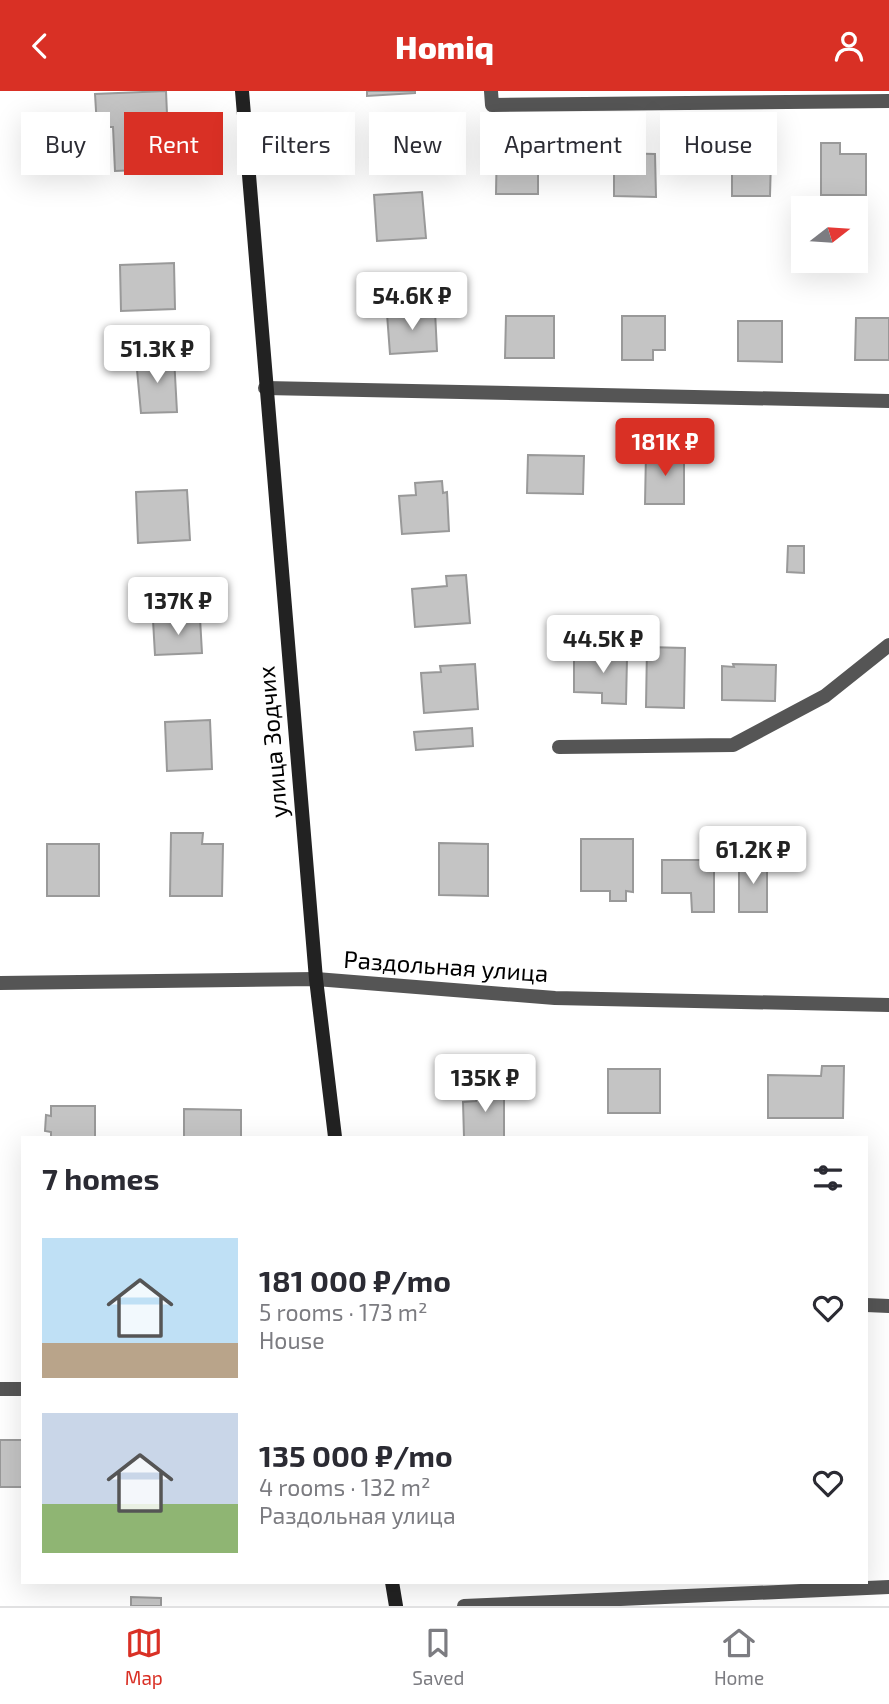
<!DOCTYPE html>
<html lang="en">
<head>
<meta charset="utf-8">
<style>
  body { margin:0; font-family:"Exo 2",sans-serif; background:#f2f2f3; color:#2b2b33; height:100vh; display:flex; flex-direction:column; font-size:26px; white-space:nowrap }
  * { box-sizing:border-box; margin:0 }
  p { font-size:23px; color:#7c7c81 }
  .icon { flex:none; width:38px; height:38px; fill:none; stroke:currentColor; stroke-width:2; stroke-linecap:round; stroke-linejoin:round }
  .map { position:relative; flex:1; overflow:hidden }
  .details { position:absolute; left:21px; top:1045px; width:847px; height:448px; display:flex; flex-direction:column; background:#fff; border-radius:0px; box-shadow:0 7px 28px #0002 }
  .details>* { flex:none }
  .banner { position:absolute; left:21px; top:21px; width:847px; height:63px; display:flex; gap:14px }
  .needle { width:46px; rotate:73deg }
  .tools { position:absolute; left:791px; top:105px; display:grid; gap:14px }
  .tools a { display:grid; place-items:center; width:77px; height:77px; border-radius:0px; background:#fff; box-shadow:0 7px 28px #0002; font-size:35px }
  .price { position:absolute; translate:-50% -60px; padding:0 16px; border-radius:7px; background:#fff; color:#222; font-size:23px; line-height:46px; filter:drop-shadow(0 2px 4px #0008) }
  .price::after { content:''; position:absolute; left:50%; top:42px; width:21px; height:16px; margin-left:-10px; background:inherit; clip-path:polygon(0 0,100% 0,50% 100%) }
  .price.on { background:#d93025; color:#fff }
  ul { padding:0; list-style:none }
  li { display:flex; align-items:center; gap:21px; height:175px; padding:0 21px }
  li span { display:grid; place-items:center; flex:none; width:196px; height:140px; border-radius:0px; color:#555 }
  li>.icon { margin-inline-start:auto }
  span .icon { width:84px; height:84px; fill:#fffc; stroke-width:1 }
  li b { font-size:30px }
  h2 { display:flex; justify-content:space-between; align-items:center; height:84px; padding:0 21px; font-size:30px }
  .chip { padding:0 24px; border-radius:0px; background:#fff; box-shadow:0 7px 28px #0002; font-size:24px; line-height:63px }
  .chip.on { background:#d93025; color:#fff }
  header { display:flex; justify-content:space-between; align-items:center; height:91px; padding:0 21px; background:#d93025; color:#fff; font-size:32px; font-weight:800 }
  .dock { display:flex; justify-content:space-around; align-items:center; height:98px; border-top:2px solid #e1e1e2; background:#fff; font-size:19px; color:#7c7c81 }
  .dock a { display:grid; justify-items:center; gap:4px }
  .dock .on { color:#d93025 }
  .map>svg:first-child { display:block }
</style>
</head>
<body>
<header><svg class="icon" aria-label="back" viewBox="0 0 24 24"><path d="M15 5l-7 7 7 7"/></svg>Homiq<svg class="icon" aria-label="person" viewBox="0 0 24 24"><circle cx="12" cy="8" r="4"/><path d="M4 21q1-7 8-7t8 7"/></svg></header>
<div class="map">
<svg width="889" height="1515" viewBox="0 0 889 1515">
  <rect width="100%" height="100%" fill="#fff"/>
  <!-- building -->
  <path fill="#c4c4c4" stroke="#999" stroke-width="2" d="M 166,0 L 167,23 L 159,23 L 161,78 L 115,80 L 113,36 L 97,36 L 95,3 Z
    M 367,0 L 415,0 L 415,2 L 367,5 Z
    M 416,31 L 419,80 L 376,83 L 375,66 L 370,66 L 372,34 Z
    M 497,49 L 510,49 L 510,60 L 538,60 L 538,103 L 496,103 Z
    M 821,52 L 840,52 L 840,63 L 866,63 L 866,104 L 821,104 Z
    M 614,62 L 655,63 L 656,106 L 614,105 Z
    M 732,67 L 771,67 L 770,105 L 732,105 Z
    M 422,101 L 426,147 L 377,150 L 374,104 Z
    M 174,172 L 175,218 L 121,220 L 120,174 Z
    M 435,220 L 437,260 L 390,263 L 387,223 Z
    M 506,225 L 554,225 L 554,267 L 505,267 Z
    M 622,225 L 665,225 L 665,259 L 653,259 L 653,269 L 622,269 Z
    M 856,227 L 889,227 L 889,269 L 855,269 Z
    M 738,230 L 782,230 L 782,271 L 738,270 Z
    M 174,266 L 177,321 L 141,322 L 136,268 Z
    M 646,361 L 684,362 L 684,413 L 645,413 Z
    M 528,364 L 584,365 L 583,403 L 527,402 Z
    M 442,390 L 443,402 L 447,401 L 449,440 L 402,443 L 399,405 L 416,404 L 415,392 Z
    M 187,399 L 190,449 L 138,452 L 136,401 Z
    M 788,455 L 804,455 L 804,482 L 787,481 Z
    M 466,484 L 470,532 L 415,536 L 412,498 L 447,495 L 446,485 Z
    M 200,527 L 202,562 L 155,564 L 153,529 Z
    M 593,555 L 622,556 L 622,567 L 627,567 L 626,613 L 602,612 L 602,602 L 574,601 L 574,568 L 593,568 Z
    M 647,556 L 685,557 L 684,617 L 646,616 Z
    M 475,573 L 478,618 L 424,622 L 421,582 L 441,581 L 440,575 Z
    M 733,573 L 776,574 L 775,610 L 722,609 L 722,575 L 734,576 Z
    M 210,629 L 212,678 L 167,680 L 165,631 Z
    M 472,637 L 473,655 L 416,659 L 414,641 Z
    M 171,742 L 203,742 L 202,753 L 223,753 L 222,805 L 170,805 Z
    M 581,748 L 633,748 L 633,801 L 626,800 L 626,810 L 610,810 L 610,800 L 581,800 Z
    M 439,752 L 488,753 L 488,805 L 439,804 Z
    M 47,753 L 99,753 L 99,805 L 47,805 Z
    M 662,769 L 714,769 L 714,821 L 692,821 L 691,802 L 662,802 Z
    M 739,769 L 767,769 L 767,821 L 739,821 Z
    M 822,975 L 844,975 L 843,1027 L 768,1027 L 768,984 L 821,985 Z
    M 608,978 L 660,978 L 660,1022 L 608,1022 Z
    M 504,997 L 504,1046 L 464,1046 L 463,1011 L 476,1010 L 476,998 Z
    M 51,1015 L 95,1015 L 95,1046 L 51,1046 L 51,1041 L 45,1040 L 46,1024 L 51,1025 Z
    M 184,1018 L 241,1019 L 241,1046 L 184,1046 Z
    M 0,1349 L 23,1349 L 23,1396 L 0,1396 Z
    M 131,1506 L 161,1507 L 161,1515 L 131,1515 Z"/>
  <g fill="none" stroke-linecap="round" stroke-linejoin="round">
    <!-- street -->
    <path stroke="#555" stroke-width="14" d="M 491,0 L 492,14 L 889,10
      M 265,297 L 889,310
      M 559,656 L 733,654 L 825,605 L 889,554
      M 0,892 L 316,888 L 555,907 L 889,914
      M 866,1214 L 889,1215
      M 0,1298 L 23,1298
      M 464,1515 L 889,1496"/>
    <!-- secondary -->
    <path stroke="#222" stroke-width="14" d="M 242,0 L 316,888 L 335,1046
      M 392,1491 L 396,1515"/>
  </g>
  <g text-anchor="middle" stroke-width="5" stroke-linejoin="round" paint-order="stroke">
    <!-- street labels -->
    <g font-size="24" fill="#000" stroke="#fff">
      <text transform="translate(273 651) rotate(-95)" y="8">улица Зодчих</text>
      <text transform="translate(446 876) rotate(4)" y="8">Раздольная улица</text>
    </g>
  </g>
</svg>
<div class="tools">
<a><svg class="needle" viewBox="-14 -14 28 28"><path d="M0-13l5 13h-10z" fill="#e53935"/><path d="M0 13l5-13h-10z" fill="#7c7c81"/></svg></a>
</div>
<b class="price" style="left:412px;top:241px">54.6K ₽</b>
<b class="price" style="left:157px;top:294px">51.3K ₽</b>
<b class="price on" style="left:665px;top:387px">181K ₽</b>
<b class="price" style="left:178px;top:546px">137K ₽</b>
<b class="price" style="left:603px;top:584px">44.5K ₽</b>
<b class="price" style="left:753px;top:795px">61.2K ₽</b>
<b class="price" style="left:485px;top:1023px">135K ₽</b>
<div class="banner">
<a class="chip">Buy</a>
<a class="chip on">Rent</a>
<a class="chip">Filters</a>
<a class="chip">New</a>
<a class="chip">Apartment</a>
<a class="chip">House</a>
</div>
<section class="details">
<h2>7 homes<svg class="icon" aria-label="filters" viewBox="0 0 24 24"><path d="M4 7h16M4 17h16"/><circle cx="9" cy="7" r="2"/><circle cx="15" cy="17" r="2"/></svg></h2>
<ul>
<li><span style="background:linear-gradient(#bfe0f5 75%,#b9a48a 0)"><svg class="icon" aria-label="home" viewBox="0 0 24 24"><path d="M3 11l9-7 9 7M6 9v11h12V9"/></svg></span><div><b>181 000 ₽/mo</b><p>5 rooms · 173 m²</p><p>House</p></div><svg class="icon" aria-label="heart" viewBox="0 0 24 24"><path d="M12 20l-8-8c-3-5 5-10 8-4 3-6 11-1 8 4z"/></svg></li>
<li><span style="background:linear-gradient(#c9d6e8 65%,#8fb573 0)"><svg class="icon" aria-label="home" viewBox="0 0 24 24"><path d="M3 11l9-7 9 7M6 9v11h12V9"/></svg></span><div><b>135 000 ₽/mo</b><p>4 rooms · 132 m²</p><p>Раздольная улица</p></div><svg class="icon" aria-label="heart" viewBox="0 0 24 24"><path d="M12 20l-8-8c-3-5 5-10 8-4 3-6 11-1 8 4z"/></svg></li>
</ul>
</section>
</div>
<nav class="dock">
<a class="on"><svg class="icon" aria-label="map" viewBox="0 0 24 24"><path d="M3 6l6-2 6 2 6-2v14l-6 2-6-2-6 2zM9 4v14M15 6v14"/></svg>Map</a>
<a><svg class="icon" aria-label="saved" viewBox="0 0 24 24"><path d="M7 4h10v16l-5-4-5 4z"/></svg>Saved</a>
<a><svg class="icon" aria-label="home" viewBox="0 0 24 24"><path d="M3 11l9-7 9 7M6 9v11h12V9"/></svg>Home</a>
</nav>
</body>
</html>
